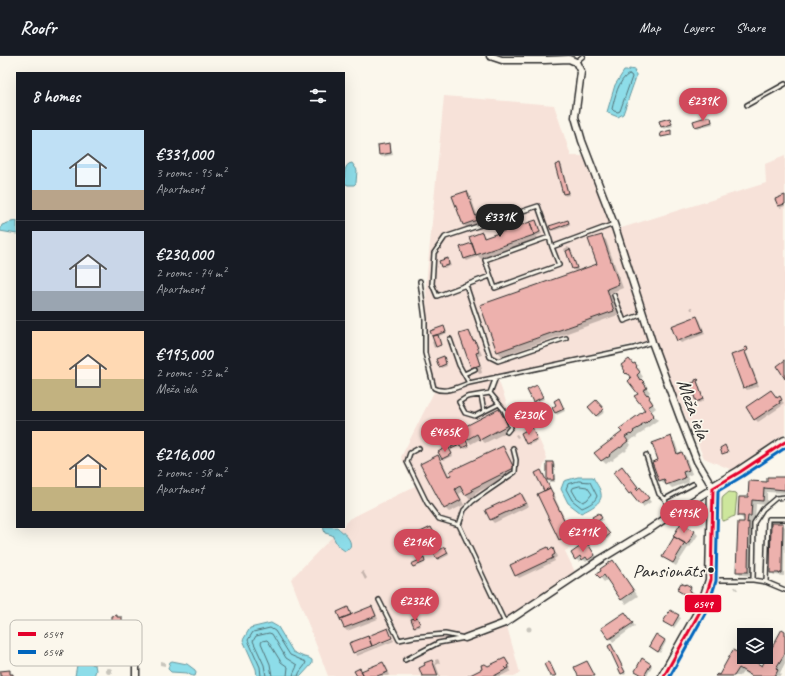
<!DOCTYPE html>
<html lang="en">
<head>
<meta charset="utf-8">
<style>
  body { margin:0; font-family:Caveat,sans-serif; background:#20242c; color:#f1f3f6; height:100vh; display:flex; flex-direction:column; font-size:15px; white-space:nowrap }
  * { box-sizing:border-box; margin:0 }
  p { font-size:13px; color:#9ea1a6 }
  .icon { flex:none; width:22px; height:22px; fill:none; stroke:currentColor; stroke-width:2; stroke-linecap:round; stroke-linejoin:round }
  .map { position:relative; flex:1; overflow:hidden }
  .side { position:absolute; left:16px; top:16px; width:329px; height:456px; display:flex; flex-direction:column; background:#171b24; border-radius:0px; box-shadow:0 4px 16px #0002 }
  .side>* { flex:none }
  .tools { position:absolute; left:737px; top:572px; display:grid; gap:8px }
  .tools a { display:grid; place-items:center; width:36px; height:36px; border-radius:0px; background:#171b24; box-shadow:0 4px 16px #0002; font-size:20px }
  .price { position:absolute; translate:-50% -34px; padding:0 9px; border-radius:14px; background:#d1495b; color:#fff; font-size:13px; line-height:26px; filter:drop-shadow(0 1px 2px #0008) }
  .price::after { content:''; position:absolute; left:50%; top:24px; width:12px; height:9px; margin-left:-6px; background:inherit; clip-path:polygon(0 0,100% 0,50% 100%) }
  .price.current { background:#222; color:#fff }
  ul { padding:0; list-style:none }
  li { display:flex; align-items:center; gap:12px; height:100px; padding:0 16px }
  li+li { border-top:1px solid #363941 }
  li span { display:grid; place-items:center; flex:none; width:112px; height:80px; border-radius:0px; color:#555 }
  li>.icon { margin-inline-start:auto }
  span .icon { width:48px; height:48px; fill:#fffc; stroke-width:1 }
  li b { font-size:17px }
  h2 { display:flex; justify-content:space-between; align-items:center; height:48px; padding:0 16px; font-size:17px }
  header { display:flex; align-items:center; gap:24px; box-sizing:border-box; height:56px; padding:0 20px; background:#171b24; border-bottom:1px solid #363941 }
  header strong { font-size:19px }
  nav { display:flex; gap:22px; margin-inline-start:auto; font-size:14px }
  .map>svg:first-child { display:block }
</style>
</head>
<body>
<header>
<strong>Roofr</strong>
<nav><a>Map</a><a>Layers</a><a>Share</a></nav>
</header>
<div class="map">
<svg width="785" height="620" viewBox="0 0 785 620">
  <rect width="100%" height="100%" fill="#fbf7ec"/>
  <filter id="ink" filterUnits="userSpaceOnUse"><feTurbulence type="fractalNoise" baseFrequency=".025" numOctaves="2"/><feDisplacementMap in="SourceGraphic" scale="8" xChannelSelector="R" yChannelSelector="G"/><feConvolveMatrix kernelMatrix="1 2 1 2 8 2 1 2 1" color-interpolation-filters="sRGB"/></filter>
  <g filter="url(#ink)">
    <!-- built -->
    <path fill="#f7e2d9" d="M 444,40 L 554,49 L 571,100 L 583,100 L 615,174 L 766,127 L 765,108 L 785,100 L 785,378 L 732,414 L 704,402 L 651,284 L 497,320 L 516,374 L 533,369 L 547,402 L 542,414 L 577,488 L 565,495 L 577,520 L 506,567 L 520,617 L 514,620 L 328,620 L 291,523 L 342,471 L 344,471 L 344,469 L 349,463 L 415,430 L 401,401 L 436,332 L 427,298 L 426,229 Z"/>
    <!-- green -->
    <path fill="#cde69c" stroke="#7c8864" d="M 729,436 L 736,437 L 737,438 L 735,460 C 730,461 727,465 722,465 L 722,443 L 723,441 Z"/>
    <!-- water -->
    <path fill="#8ddde9" stroke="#66969d" d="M 629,13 L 635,14 L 634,16 L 636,18 L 636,21 L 623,58 L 618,61 L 608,57 L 607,56 L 615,29 L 624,15 L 628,15 Z
      M 352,107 L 357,114 L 356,127 L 354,129 L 348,129 L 344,127 C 345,120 343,108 352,107 Z
      M 17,165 L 17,178 L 0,175 L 2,169 L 11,166 Z
      M 578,421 L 593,421 C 595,426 601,433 601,438 C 603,447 588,454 581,457 L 568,447 L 561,433 L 564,425 Z
      M 323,471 L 337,471 C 343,477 353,483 350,492 L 345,495 L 338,490 L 332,479 L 325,477 Z
      M 271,567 L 278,571 L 293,596 L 304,601 L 309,602 L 312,604 L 312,608 L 301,620 L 257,620 L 256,613 L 243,584 L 250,572 Z
      M 172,605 L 187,608 L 195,614 L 196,617 L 195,620 L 192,620 L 187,617 L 171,616 L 168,613 L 170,606 Z
      M 83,606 L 89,606 L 95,609 L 96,614 L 94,620 L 75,620 L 77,609 Z"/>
    <!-- shadow -->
    <path fill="#0003" d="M 712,44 L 714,46 L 715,53 L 708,54 L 706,52 Z
      M 711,62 L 712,64 L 713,68 L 698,72 L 696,70 Z
      M 669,63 L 671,65 L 673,70 L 664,73 L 662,71 L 660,65 Z
      M 389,88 L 391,90 L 393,99 L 382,101 L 380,99 Z
      M 560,108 L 562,110 L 569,139 L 565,140 L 564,138 L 556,110 Z
      M 467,136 L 470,139 L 480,167 L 467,172 L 464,169 Z
      M 785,140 L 785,150 L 780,152 L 779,150 Z
      M 536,165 L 538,167 L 542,178 L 537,180 L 538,183 L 481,203 L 476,198 L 477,201 L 467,205 L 465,203 L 461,192 L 471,188 L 482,177 L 486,182 Z
      M 568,165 L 571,169 L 553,175 L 552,174 Z
      M 601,180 L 606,184 L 623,232 L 610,237 L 618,259 L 502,300 L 498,296 L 598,209 Z
      M 568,191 L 571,196 L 578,214 L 575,215 L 573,213 L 567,195 L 565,196 L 564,193 Z
      M 447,203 L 449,205 L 451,210 L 444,212 L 442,210 Z
      M 690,251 L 692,251 L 693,254 L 691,254 Z
      M 697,261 L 700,264 L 705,278 L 681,287 L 678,284 Z
      M 444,272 L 447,277 L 439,280 L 441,288 L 436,289 L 436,291 L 434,292 L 432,286 L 435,285 L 431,276 Z
      M 469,276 L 472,279 L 474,286 L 478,289 L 482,299 L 478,300 L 482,312 L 481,313 L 482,317 L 479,318 L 477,314 L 475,314 L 472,311 Z
      M 744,295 L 747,298 L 759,330 L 747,334 L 744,331 Z
      M 443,301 L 445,303 L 447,310 L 441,312 L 440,310 Z
      M 629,304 L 639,313 L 640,315 L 639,315 L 643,321 L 640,323 L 647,330 L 646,331 L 650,336 L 647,339 L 653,346 L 652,347 L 656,352 L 651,356 L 658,364 L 644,374 L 645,375 L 637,380 L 637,381 L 636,382 L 635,381 L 629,386 L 631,389 L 626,393 L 627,394 L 625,396 L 624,395 L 613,403 L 614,404 L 612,405 L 611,404 L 606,408 L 595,398 L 623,377 L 646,354 L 632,323 L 625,316 Z
      M 695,322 L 699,328 L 704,345 L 699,347 L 697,345 L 692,332 L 690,330 L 697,327 Z
      M 537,330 L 539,332 L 544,343 L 535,347 L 534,345 Z
      M 771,335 L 777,343 L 779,342 L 784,347 L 781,349 L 782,350 L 758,366 L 755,363 Z
      M 560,345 L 565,355 L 557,359 L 553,352 L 558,350 Z
      M 598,347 L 605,356 L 598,361 L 596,359 Z
      M 499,354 L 503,358 L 511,374 L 485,387 L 480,383 L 471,388 L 467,383 Z
      M 537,362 L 540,366 L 536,368 L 534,363 Z
      M 532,372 L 533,374 L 538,385 L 529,389 L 527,388 L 522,377 Z
      M 517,378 L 519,381 L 517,382 L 515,379 Z
      M 670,381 L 675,386 L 679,398 L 682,397 L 686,401 L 692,418 L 687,420 L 689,426 L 672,432 L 667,427 L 664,428 L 659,424 L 659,405 Z
      M 466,385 L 469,391 L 465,393 L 463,391 Z
      M 502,391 L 506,395 L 517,417 L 475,437 L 477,440 L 470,443 L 466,438 L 464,435 L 459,438 L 464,449 L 449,456 L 445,452 L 437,401 L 442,405 L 450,421 Z
      M 448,392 L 453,400 L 444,404 L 443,403 Z
      M 548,407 L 553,407 L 555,409 L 555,426 L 550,426 L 548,424 Z
      M 625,414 L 639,433 L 643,436 L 651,446 L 643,451 L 630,437 Z
      M 541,415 L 543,417 L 551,435 L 554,437 L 556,442 L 555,443 L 574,482 L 569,485 L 570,486 L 568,487 L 567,486 L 564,487 L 560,483 Z
      M 785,422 L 785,437 L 767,436 L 767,449 L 756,448 L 755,464 L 752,464 L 751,470 L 753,472 L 752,520 L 741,519 L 737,515 L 745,464 L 744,464 L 739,459 L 749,442 L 768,427 Z
      M 521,438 L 524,441 L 529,450 L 494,467 L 491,464 L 487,455 Z
      M 600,460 L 603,464 L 594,471 L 590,467 Z
      M 681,468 L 695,476 L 698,479 L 690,491 L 689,490 L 676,510 L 666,503 L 663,500 L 675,481 Z
      M 782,468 L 785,471 L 784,520 L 774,519 L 771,516 Z
      M 431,472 L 434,475 L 441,490 L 426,498 L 423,495 Z
      M 607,475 L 611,480 L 601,488 L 600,486 Z
      M 588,489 L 598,502 L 592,506 L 589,504 L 586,506 L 583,503 L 579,506 L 576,503 L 582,493 Z
      M 445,492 L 449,499 L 439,504 L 437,503 Z
      M 552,493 L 555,496 L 557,501 L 554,503 L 555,505 L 519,522 L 516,519 Z
      M 613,505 L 617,510 L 638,540 L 626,548 L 622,544 L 608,523 L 604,526 L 600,521 Z
      M 363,515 L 367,522 L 365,524 L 361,516 Z
      M 734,531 L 736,531 L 738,534 L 736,534 Z
      M 691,532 L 692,533 L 690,537 L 696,541 L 694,544 L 680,535 Z
      M 372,552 L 375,555 L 378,563 L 347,575 L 344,572 L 338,557 L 348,553 L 352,560 Z
      M 670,555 L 681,562 L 674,572 L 664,566 Z
      M 625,557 L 635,570 L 613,586 L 603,572 Z
      M 116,560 L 118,562 L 121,562 L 123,564 L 123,576 L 118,576 L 118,578 L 115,578 L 113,576 Z
      M 417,562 L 419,564 L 421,570 L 416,572 L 414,570 Z
      M526.5 573a2.5 2.5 0 1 1 5 0a2.5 2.5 0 1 1-5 0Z
      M 785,576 L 785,607 L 780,617 L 782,619 L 781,620 L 751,620 L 743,616 L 740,620 L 720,620 L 744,601 L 762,611 Z
      M 393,583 L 394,585 L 357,600 L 355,598 Z
      M 664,584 L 666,586 L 660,597 L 650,590 Z
      M 611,590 L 613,591 L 626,618 L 624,619 L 622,617 Z
      M 438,603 L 440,607 L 436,609 L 435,604 Z
      M 505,603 L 508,606 L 511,612 L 510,613 L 511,615 L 501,620 L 470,620 Z
      M 160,605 L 165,606 L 165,610 L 160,609 Z
      M 432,605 L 436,609 L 440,620 L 423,620 Z
      M 383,607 L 386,610 L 390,619 L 387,620 L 358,620 L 360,613 L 362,616 Z
      M 651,609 L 652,610 L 647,620 L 644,620 L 638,616 Z
      M106 615a3 3 0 1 1 6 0a3 3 0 1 1-6 0Z"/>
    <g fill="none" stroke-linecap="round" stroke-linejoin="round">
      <!-- shore -->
      <path stroke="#527277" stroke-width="1" d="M 629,18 L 631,19 L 632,21 L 620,55 L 618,56 L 614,55 L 612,53 C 615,41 618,24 629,18 Z
        M 579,425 L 590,426 L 597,440 C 595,446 589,449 582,452 L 572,444 L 566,433 L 568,428 Z
        M 580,430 L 587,431 L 592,438 L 587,444 L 583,446 L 576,441 L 572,434 L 573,432 Z
        M 261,620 L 260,611 L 248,584 L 253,576 L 270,572 L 275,575 L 290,599 L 306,606 C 305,612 299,614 298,620
        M 266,620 L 264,609 L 253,585 L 256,580 L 269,577 L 272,578 L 286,602 L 297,609 C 297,612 293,616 293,620
        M 272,620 L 270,608 L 261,587 L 262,585 L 267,584 L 268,585 L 281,606 L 288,611 L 287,620"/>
      <!-- stream -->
      <path stroke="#66969d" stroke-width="2" d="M 93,608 L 99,599 L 129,599 L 132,602 L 132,607"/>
    </g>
    <!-- building -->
    <path fill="#edb1ad" stroke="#2b2b2b" d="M 713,43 L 714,51 L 702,53 L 702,51 L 705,50 L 704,44 Z
      M 706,61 L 711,61 L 712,66 L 695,71 L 693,65 Z
      M 670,62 L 672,68 L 661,71 L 659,65 Z
      M 671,74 L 671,79 L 661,81 L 660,77 Z
      M 390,87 L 391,97 L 379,99 L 378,89 Z
      M 560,107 L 568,137 L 563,138 L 555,109 Z
      M 467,135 L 477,164 L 463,169 L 452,140 Z
      M 785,139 L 785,148 L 778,150 L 775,143 Z
      M 536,164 L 540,176 L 534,179 L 530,166 Z
      M 568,164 L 569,167 L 551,174 L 549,170 Z
      M 530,166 L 534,179 L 476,199 L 469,181 L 482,176 L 484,182 Z
      M 602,179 L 619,228 L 607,233 L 614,255 L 497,296 L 480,249 L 597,208 L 588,183 Z
      M 472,187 L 476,199 L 464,203 L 460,191 Z
      M 570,193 L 577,212 L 572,213 L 566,195 Z
      M 448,202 L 449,209 L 441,211 L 439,205 Z
      M 697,260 L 703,275 L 677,285 L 671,270 Z
      M 444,270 L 446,276 L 432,280 L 430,275 Z
      M 469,275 L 473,285 L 475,284 L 479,296 L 476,297 L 480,309 L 471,312 L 459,278 Z
      M 438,279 L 441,289 L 436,291 L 432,280 Z
      M 747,291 L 748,294 L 745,296 L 757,327 L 743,332 L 731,299 L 745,294 L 744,292 Z
      M 444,300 L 446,308 L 439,311 L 436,303 Z
      M 629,303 L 633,308 L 635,307 L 637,310 L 636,311 L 640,316 L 637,319 L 640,324 L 641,323 L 644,326 L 643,326 L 647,332 L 643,334 L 647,339 L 648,338 L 650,341 L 649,342 L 653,348 L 648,351 L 654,359 L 646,367 L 646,366 L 641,369 L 642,370 L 633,375 L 634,376 L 631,379 L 630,378 L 625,381 L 628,385 L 623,389 L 623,390 L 620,392 L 620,391 L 609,399 L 610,400 L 607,402 L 607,401 L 601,405 L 594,397 L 622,376 L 619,373 L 645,354 L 634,340 L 638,338 L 628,325 L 631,322 L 627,317 L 626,318 L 624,316 L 625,315 L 621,309 Z
      M 785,304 L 785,323 L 777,310 Z
      M 698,323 L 699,324 L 697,325 L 703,343 L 696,346 L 691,330 L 690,331 L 689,328 L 695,326 L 695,324 Z
      M 537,329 L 543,341 L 533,346 L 527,334 Z
      M 771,334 L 777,342 L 780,340 L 782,344 L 779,345 L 780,347 L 754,364 L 746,351 Z
      M 559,342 L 564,353 L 555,357 L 552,352 L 556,349 L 554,345 Z
      M 596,344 L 604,353 L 596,360 L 588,351 Z
      M 499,353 L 508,369 L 480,384 L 477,378 L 466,384 L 460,373 Z
      M 532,371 L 537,383 L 526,388 L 521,377 Z
      M 671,380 L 677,398 L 682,396 L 689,414 L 683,416 L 685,422 L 666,429 L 664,423 L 659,425 L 652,406 L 658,404 L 652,387 Z
      M 466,384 L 468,389 L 462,392 L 460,389 L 451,393 L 451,391 Z
      M 725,389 L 728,396 L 722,398 L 720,392 Z
      M 448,390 L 452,398 L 442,403 L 438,396 Z
      M 503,390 L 514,412 L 472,433 L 473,435 L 465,439 L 460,430 L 455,433 L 461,444 L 444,453 L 420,408 L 438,399 L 448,420 L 451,419 L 450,415 Z
      M 547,406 L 553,406 L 554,424 L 547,424 Z
      M 622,410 L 638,431 L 636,432 L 637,434 L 640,431 L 649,442 L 640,449 L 631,438 L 633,437 L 632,436 L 629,438 L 613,417 Z
      M 541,414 L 550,432 L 544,435 L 535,417 Z
      M 767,421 L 785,421 L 785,434 L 764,432 L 763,445 L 752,444 L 751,460 L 748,460 L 747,467 L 749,466 L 748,516 L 736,516 L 738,466 L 744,466 L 744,460 L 738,460 L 739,441 L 748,441 L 749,425 L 767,426 Z
      M 550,432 L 553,438 L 552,439 L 571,478 L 559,484 L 537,438 Z
      M 521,437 L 526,447 L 490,464 L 485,454 Z
      M 599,457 L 602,462 L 591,470 L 588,467 L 593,463 L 592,461 Z
      M 681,467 L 695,475 L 687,489 L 673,480 Z
      M 771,467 L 783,467 L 782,511 L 782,517 L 780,517 L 780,518 L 779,518 L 779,517 L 770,517 Z
      M 431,471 L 439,487 L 422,496 L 414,479 Z
      M 605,472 L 610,478 L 599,487 L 594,481 Z
      M 674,481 L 685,487 L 673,507 L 662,501 Z
      M 588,488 L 595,499 L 588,504 L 586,501 L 582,504 L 580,500 L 575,504 L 571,497 L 581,490 L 582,492 Z
      M 445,491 L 448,497 L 437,503 L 433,497 Z
      M 548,491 L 549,494 L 553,492 L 555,498 L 552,500 L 553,502 L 515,520 L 510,509 Z
      M 424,502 L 425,506 L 413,511 L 411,508 Z
      M 613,504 L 634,535 L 621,544 L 604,519 L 600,522 L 596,518 L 601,515 L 600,513 Z
      M 681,527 L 685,529 L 686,528 L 691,531 L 689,535 L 695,538 L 692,543 L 677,534 Z
      M 372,550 L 376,560 L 344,572 L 340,563 Z
      M 348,551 L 351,559 L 340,563 L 337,556 Z
      M 670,554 L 679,559 L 672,571 L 663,566 Z
      M 625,556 L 633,567 L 609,583 L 601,572 Z
      M 117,559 L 117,561 L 122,561 L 122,575 L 117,575 L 117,576 L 112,576 L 112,560 Z
      M 417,561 L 420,568 L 414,571 L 411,563 Z
      M 388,572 L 392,582 L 372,590 L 368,580 Z
      M 782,573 L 785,575 L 785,597 L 776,612 L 778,614 L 775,620 L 752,620 L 739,612 L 734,620 L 715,620 L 717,618 L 719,619 L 733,594 L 744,600 L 744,601 L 747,601 L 762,610 Z
      M 656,578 L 665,584 L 658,596 L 649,590 Z
      M 368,580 L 372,590 L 353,597 L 349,587 Z
      M 611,588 L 625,616 L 621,618 L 608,590 Z
      M 505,602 L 509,609 L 508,610 L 509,612 L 507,613 L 505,611 L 507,613 L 494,620 L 468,620 L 482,613 L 481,609 L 485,608 L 488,610 Z
      M 642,602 L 651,608 L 644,620 L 635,615 Z
      M 432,604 L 438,620 L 422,620 L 419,612 L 425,609 L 424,607 Z
      M 549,605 L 556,620 L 550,620 L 544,608 Z
      M 587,605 L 595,620 L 578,620 L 574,611 Z
      M 383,606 L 388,616 L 377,620 L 364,620 L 361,615 Z
      M 360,612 L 364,620 L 357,620 L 354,615 Z
      M 10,614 L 10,618 L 13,618 L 13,620 L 0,620 L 0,615 Z"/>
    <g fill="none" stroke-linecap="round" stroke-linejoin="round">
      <!-- service casing -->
      <g stroke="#2b2b2b" stroke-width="6">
        <path id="service" d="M 576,6 L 583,0
          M 747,49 L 785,28
          M 552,191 L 549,181 L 485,204 L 495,232 L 559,209 L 552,191 L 614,168
          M 490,220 L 437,240 L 432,228 L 434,197 L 445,181 L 538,150 L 549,181
          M 420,225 L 425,263 L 425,297 L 434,332 C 445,338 458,331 469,327 L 634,292 L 652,286
          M 466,229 L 490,301 L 498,305 L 566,282
          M 614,239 L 624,265 L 643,258
          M 450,283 L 459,309 L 469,327
          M 464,318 L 475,313
          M 496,321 L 490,337 L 504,354 L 511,371 L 507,376
          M 490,337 L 467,341 L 459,346 L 465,357 L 475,360 L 499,348
          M 481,339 L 484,355
          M 419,392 L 410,397 L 407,406 L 427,447 L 439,463 L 459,469 L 505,567
          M 646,399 L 659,438 L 665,443
          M 672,458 L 668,453 L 665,443 L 693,428
          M 459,469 L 464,454 L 473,445 L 515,416 L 516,404 L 513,392
          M 713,524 L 753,524 L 766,526 L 785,534
          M 753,524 L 754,467 L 763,453 L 776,442 L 785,441
          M 766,526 L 768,463 L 785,463
          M 379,544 L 399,584 L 413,581 L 445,578 L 465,582 L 438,587 L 405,604"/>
      </g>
      <!-- minor casing -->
      <g stroke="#2b2b2b" stroke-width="9">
        <path id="minor" d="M 465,582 L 505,567 L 601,503 L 647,475 L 672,458 L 713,432 L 697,405 L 684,372 L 652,286 L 614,168 L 582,85 L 575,61 L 581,16 L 576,6 L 569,3 L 545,4 L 502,4 L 490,0
          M 136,620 L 136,585"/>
      </g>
      <!-- primary casing -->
      <g stroke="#2b2b2b" stroke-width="13">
        <path id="primary" d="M 664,620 L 702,552 L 711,524 L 713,432 L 740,416 L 785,386"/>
      </g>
      <!-- service -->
      <use href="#service" stroke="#fbf7ec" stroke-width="3"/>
      <!-- minor -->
      <use href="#minor" stroke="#fbf7ec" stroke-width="6"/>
      <!-- primary -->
      <use href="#primary" stroke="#fbf7ec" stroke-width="10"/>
      <!-- bus-1 casing -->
      <g stroke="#fbf7ec" stroke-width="6">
        <path id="bus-1" d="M 664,620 L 702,552 L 711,524 L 713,432 L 740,416 L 785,386"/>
      </g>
      <!-- bus-2 casing -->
      <g stroke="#fbf7ec" stroke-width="6">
        <path id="bus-2" d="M 670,620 L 707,554 L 716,525 L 718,435 L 743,420 L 785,392"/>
      </g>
      <!-- bus-1 -->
      <use href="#bus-1" stroke="#e4002b" stroke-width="3"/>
      <!-- bus-2 -->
      <use href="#bus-2" stroke="#0065bd" stroke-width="3"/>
    </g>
  </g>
  <!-- markers -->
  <circle fill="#2b2b2b" stroke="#fbf7ec" stroke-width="1.5" cx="711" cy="514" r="3.5"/>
  <g text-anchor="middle" stroke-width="3.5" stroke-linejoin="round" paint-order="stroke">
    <!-- bus labels -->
    <g font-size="19" fill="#2b2b2b" stroke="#fbf7ec" text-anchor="end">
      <text x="704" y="521">Pansionāts</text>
    </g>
    <!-- street labels -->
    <g font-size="20" fill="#2b2b2b" stroke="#fbf7ec">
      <text transform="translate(694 353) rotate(70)" y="7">Meža iela</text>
    </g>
  </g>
  <!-- legend -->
  <rect x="10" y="564" width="132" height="46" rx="6" fill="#fbf7ec" stroke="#bdbab2" stroke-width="1"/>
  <rect x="18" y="576" width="18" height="4" fill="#e4002b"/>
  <rect x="18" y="594" width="18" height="4" fill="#0065bd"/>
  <g font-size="11" fill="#2b2b2b">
    <text x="43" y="582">6549</text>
    <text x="43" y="600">6548</text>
  </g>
  <rect stroke="#fbf7ec" stroke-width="1.5" x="684" y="538" width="38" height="19" rx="4" fill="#e4002b"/>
  <g font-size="11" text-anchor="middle" font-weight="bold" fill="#fff">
    <text x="703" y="552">6549</text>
  </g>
</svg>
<div class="tools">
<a><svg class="icon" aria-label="layers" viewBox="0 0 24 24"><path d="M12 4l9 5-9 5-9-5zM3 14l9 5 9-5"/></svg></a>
</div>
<b class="price" style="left:703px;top:66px">€239K</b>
<b class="price current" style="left:500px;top:182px">€331K</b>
<b class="price" style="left:529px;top:380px">€230K</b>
<b class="price" style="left:445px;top:397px">€465K</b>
<b class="price" style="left:684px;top:478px">€195K</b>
<b class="price" style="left:583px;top:497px">€211K</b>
<b class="price" style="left:418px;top:507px">€216K</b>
<b class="price" style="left:415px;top:566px">€232K</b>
<section class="side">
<h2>8 homes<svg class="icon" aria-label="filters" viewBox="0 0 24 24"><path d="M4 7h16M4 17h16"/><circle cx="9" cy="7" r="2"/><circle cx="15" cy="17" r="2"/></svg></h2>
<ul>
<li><span style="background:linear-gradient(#bfe0f5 75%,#b9a48a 0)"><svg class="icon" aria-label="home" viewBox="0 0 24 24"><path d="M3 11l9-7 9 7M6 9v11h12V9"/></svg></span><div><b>€331,000</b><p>3 rooms · 95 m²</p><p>Apartment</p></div></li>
<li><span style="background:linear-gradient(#c9d6e8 75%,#9aa5b1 0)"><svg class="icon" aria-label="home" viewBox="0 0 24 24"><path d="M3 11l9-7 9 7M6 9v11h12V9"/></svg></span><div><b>€230,000</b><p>2 rooms · 74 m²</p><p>Apartment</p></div></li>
<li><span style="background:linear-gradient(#ffd9b3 60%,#c2b280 0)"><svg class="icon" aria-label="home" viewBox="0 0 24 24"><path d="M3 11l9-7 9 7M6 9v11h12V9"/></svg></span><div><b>€195,000</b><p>2 rooms · 52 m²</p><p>Meža iela</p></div></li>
<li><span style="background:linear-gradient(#ffd9b3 70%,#c2b280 0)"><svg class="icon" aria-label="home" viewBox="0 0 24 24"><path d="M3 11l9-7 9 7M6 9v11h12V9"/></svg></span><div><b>€216,000</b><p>2 rooms · 58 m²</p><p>Apartment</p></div></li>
</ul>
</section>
</div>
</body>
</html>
